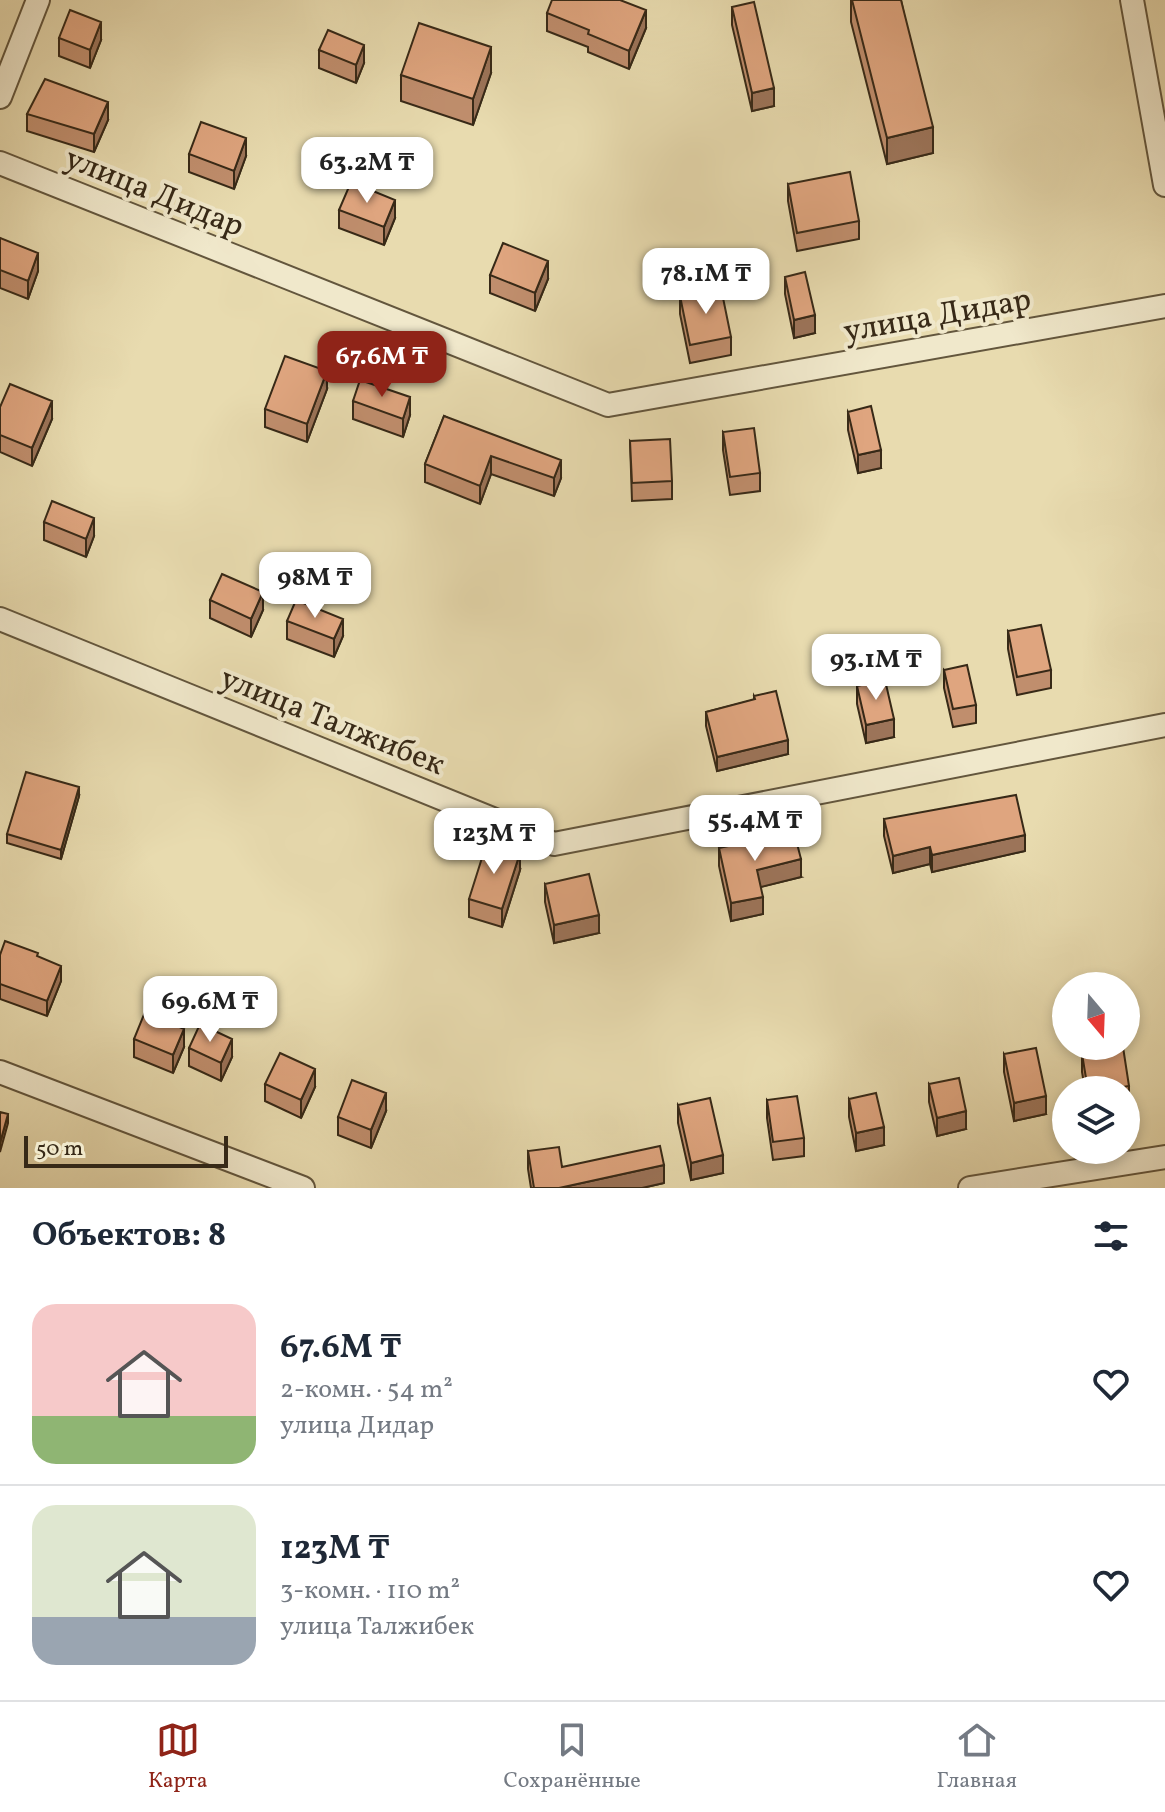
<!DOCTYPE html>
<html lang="ru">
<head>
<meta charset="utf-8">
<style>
  body { margin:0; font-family:Vollkorn,serif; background:#f2f2f3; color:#1f2937; height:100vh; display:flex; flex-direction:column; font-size:30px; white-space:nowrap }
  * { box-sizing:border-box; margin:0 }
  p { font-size:26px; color:#747a83 }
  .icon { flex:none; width:44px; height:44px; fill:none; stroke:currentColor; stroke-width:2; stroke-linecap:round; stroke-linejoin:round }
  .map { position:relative; height:1188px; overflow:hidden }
  .side { display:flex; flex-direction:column; background:#fff; flex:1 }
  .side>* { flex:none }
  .needle { width:52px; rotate:161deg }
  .controls { position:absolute; left:1052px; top:972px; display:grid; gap:16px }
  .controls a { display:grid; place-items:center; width:88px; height:88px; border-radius:50%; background:#fff; box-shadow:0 4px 12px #0003; font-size:40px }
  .scale { position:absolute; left:24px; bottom:20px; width:204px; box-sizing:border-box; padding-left:8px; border:4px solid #372917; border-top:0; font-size:22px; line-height:28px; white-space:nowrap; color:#372917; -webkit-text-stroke:6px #f0e8cb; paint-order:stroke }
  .price { position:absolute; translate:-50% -68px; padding:0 18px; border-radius:16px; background:#fff; color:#222; font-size:26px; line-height:52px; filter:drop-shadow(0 2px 4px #0008) }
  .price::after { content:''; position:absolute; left:50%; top:48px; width:24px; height:18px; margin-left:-12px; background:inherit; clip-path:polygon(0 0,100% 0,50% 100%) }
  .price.selected { background:#8f2418; color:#fff }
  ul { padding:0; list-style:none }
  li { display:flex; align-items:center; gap:24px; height:200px; padding:0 32px }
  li+li { border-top:2px solid #e0e1e3 }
  li span { display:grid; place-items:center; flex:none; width:224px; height:160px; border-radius:24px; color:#555 }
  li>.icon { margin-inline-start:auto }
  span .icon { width:96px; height:96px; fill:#fffc; stroke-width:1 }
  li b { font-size:34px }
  h2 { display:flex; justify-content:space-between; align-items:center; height:96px; padding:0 32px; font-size:34px }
  .menu { display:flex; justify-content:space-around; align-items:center; height:112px; border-top:2px solid #e0e1e3; background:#fff; font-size:22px; color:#747a83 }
  .menu a { display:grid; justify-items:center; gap:4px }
  .menu .selected { color:#8f2418 }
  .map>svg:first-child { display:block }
</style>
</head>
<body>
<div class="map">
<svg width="1165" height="1188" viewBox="0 0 1165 1188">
  <rect width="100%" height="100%" fill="#e8dbaf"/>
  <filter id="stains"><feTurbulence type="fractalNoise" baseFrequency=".0025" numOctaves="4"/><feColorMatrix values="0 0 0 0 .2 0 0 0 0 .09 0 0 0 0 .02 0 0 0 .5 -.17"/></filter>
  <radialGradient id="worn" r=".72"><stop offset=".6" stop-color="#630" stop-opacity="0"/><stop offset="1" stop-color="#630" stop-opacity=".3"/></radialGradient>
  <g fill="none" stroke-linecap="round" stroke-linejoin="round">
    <!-- minor casing -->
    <g stroke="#63563d" stroke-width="26">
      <path id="minor" d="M 1132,0 L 1165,185
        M 0,97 L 38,0
        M 0,163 L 608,405 L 1165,306
        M 0,619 L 554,844 L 1165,725
        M 0,1072 L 303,1188
        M 970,1188 L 1165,1157"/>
    </g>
    <!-- minor -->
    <use href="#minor" stroke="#f0e8cb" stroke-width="22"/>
  </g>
  <!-- wall -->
  <path fill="#c08e6d" stroke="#372917" stroke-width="2" d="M 851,0 L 901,0 L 933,153 L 887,164 L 851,22 Z
    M 732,7 L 774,106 L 752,111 L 732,25 Z
    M 547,13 L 646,28 L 629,69 L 588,52 L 588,47 L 547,31 Z
    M 59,38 L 101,40 L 90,68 L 59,56 Z
    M 319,50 L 364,63 L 356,83 L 319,68 Z
    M 491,73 L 473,125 L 401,101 L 401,75 Z
    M 27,114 L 108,120 L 94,152 L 27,131 Z
    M 189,154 L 246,156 L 234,189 L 189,172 Z
    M 788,184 L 859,221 L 859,239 L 797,251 L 788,201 Z
    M 339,210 L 395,218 L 384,245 L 339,228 Z
    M 0,238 L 38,271 L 28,299 L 0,288 Z
    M 490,275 L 548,279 L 535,311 L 490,293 Z
    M 785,277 L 815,333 L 794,338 L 785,294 Z
    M 680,296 L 731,337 L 731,355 L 690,363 L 680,314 Z
    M 327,389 L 307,442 L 265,427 L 265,409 Z
    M 353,401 L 410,415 L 403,437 L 353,419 Z
    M 0,407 L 52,419 L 32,466 L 0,452 Z
    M 848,412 L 881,468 L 858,473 L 848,430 Z
    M 444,416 L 561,478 L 554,496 L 491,474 L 480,504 L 425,482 L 425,464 Z
    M 723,432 L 760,473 L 760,491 L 730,495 L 723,450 Z
    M 630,441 L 672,481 L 672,499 L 632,501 Z
    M 44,522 L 94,536 L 86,557 L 44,540 Z
    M 210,600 L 263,610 L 251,637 L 210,618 Z
    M 287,621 L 343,636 L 334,657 L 287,639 Z
    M 1008,631 L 1051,670 L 1051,688 L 1017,695 L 1008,649 Z
    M 944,670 L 976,705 L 976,723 L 953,727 L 944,688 Z
    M 857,686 L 894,737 L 866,743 L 857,704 Z
    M 754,696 L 788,754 L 717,771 L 706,726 L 706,712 L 754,700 Z
    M 79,796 L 61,859 L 7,843 L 7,834 Z
    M 884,819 L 1025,851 L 932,872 L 930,864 L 893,873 L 884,836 Z
    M 719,848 L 801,877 L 760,887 L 763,914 L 731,921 L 719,866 Z
    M 520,870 L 502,927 L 469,917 L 469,899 Z
    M 545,884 L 599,933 L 554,943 L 545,902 Z
    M 0,955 L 38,957 L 61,981 L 47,1016 L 0,999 Z
    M 134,1039 L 184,1047 L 173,1073 L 134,1057 Z
    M 189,1048 L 232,1057 L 221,1081 L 189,1066 Z
    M 1004,1054 L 1046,1114 L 1014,1121 L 1004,1072 Z
    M 1082,1054 L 1129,1086 L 1129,1104 L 1126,1104 L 1126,1090 L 1085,1090 L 1082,1072 Z
    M 265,1084 L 315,1087 L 301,1118 L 265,1101 Z
    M 929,1084 L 966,1129 L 937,1136 L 929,1102 Z
    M 849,1099 L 884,1145 L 856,1151 L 849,1117 Z
    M 767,1100 L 804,1138 L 804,1156 L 773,1160 L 767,1118 Z
    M 678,1105 L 723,1173 L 691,1180 L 678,1123 Z
    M 386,1111 L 371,1148 L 338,1135 L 338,1117 Z
    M 528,1151 L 562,1167 L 664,1183 L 642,1188 L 531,1188 L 528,1169 Z"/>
  <!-- shaded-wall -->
  <path fill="#9c7459" stroke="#372917" stroke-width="2" d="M 646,10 L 646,28 L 629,69 L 629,51 Z
    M 101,22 L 101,40 L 90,68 L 90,50 Z
    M 364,45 L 364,63 L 356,83 L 356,65 Z
    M 491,47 L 491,73 L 473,125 L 473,99 Z
    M 774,88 L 774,106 L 752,111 L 752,93 Z
    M 108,102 L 108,120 L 94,152 L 94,134 Z
    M 933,127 L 933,153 L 887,164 L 887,138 Z
    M 246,138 L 246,156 L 234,189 L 234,171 Z
    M 395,200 L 395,218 L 384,245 L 384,227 Z
    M 38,253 L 38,271 L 28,299 L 28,281 Z
    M 548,261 L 548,279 L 535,311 L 535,293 Z
    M 815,315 L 815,333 L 794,338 L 794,320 Z
    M 327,371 L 327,389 L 307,442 L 307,424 Z
    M 410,397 L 410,415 L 403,437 L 403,419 Z
    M 52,401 L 52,419 L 32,466 L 32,448 Z
    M 881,450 L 881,468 L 858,473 L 858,455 Z
    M 491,456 L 491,474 L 480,504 L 480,486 Z
    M 561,460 L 561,478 L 554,496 L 554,478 Z
    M 94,518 L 94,536 L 86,557 L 86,539 Z
    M 263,592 L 263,610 L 251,637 L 251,619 Z
    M 343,619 L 343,636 L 334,657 L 334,639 Z
    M 894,719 L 894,737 L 866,743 L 866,725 Z
    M 788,740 L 788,754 L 717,771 L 717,757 Z
    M 79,787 L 79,796 L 61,859 L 61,850 Z
    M 1025,835 L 1025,851 L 932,872 L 932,855 Z
    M 930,847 L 930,864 L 893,873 L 893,856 Z
    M 520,853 L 520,870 L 502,927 L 502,909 Z
    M 801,859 L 801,877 L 757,888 L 757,870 Z
    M 763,897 L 763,914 L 731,921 L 731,903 Z
    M 599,915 L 599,933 L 554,943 L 554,925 Z
    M 61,966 L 61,981 L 47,1016 L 47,1001 Z
    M 184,1029 L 184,1047 L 173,1073 L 173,1055 Z
    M 232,1039 L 232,1057 L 221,1081 L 221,1063 Z
    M 315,1069 L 315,1087 L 301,1118 L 301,1100 Z
    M 386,1093 L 386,1111 L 371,1148 L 371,1130 Z
    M 1046,1096 L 1046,1114 L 1014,1121 L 1014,1103 Z
    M 966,1111 L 966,1129 L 937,1136 L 937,1118 Z
    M 8,1114 L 8,1123 L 0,1152 L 0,1143 Z
    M 884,1127 L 884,1145 L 856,1151 L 856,1133 Z
    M 723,1155 L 723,1173 L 691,1180 L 691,1163 Z
    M 664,1165 L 664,1183 L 642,1188 L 559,1188 Z"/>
  <!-- building -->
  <path fill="#dfa57f" stroke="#372917" stroke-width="2" d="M 552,0 L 620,0 L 646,10 L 629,51 L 588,34 L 589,30 L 547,13 Z
    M 852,0 L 901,0 L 933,127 L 887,138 Z
    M 754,2 L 774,88 L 752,93 L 732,7 Z
    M 70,10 L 101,22 L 90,50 L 59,38 Z
    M 419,23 L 491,47 L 473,99 L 401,75 Z
    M 328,30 L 364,45 L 356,65 L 319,50 Z
    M 45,79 L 108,102 L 94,134 L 27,114 Z
    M 201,122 L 246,138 L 234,171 L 189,154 Z
    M 850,172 L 859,221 L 797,233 L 788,184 Z
    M 351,182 L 395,200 L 384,227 L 339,210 Z
    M 0,238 L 38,253 L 28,281 L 0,270 Z
    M 503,243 L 548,261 L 535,293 L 490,275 Z
    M 805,272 L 815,315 L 794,320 L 785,277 Z
    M 721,288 L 731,337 L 690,345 L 680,296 Z
    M 285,356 L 327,371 L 307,424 L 265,409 Z
    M 360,380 L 410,397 L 403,419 L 353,401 Z
    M 10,384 L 52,401 L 32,448 L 0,435 L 0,407 Z
    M 871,406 L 881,450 L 858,455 L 848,412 Z
    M 444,416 L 561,460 L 554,478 L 491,456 L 480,486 L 425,464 Z
    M 754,428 L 760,473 L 730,477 L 723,432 Z
    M 670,439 L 672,481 L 632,483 L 630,441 Z
    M 52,501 L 94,518 L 86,539 L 44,522 Z
    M 222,574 L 263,592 L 251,619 L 210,600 Z
    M 296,600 L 343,619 L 334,639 L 287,621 Z
    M 1041,625 L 1051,670 L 1017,677 L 1008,631 Z
    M 967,665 L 976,705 L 953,709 L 944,670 Z
    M 885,680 L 894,719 L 866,725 L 857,686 Z
    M 776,691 L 788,740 L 717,757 L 706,712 L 755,699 L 754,696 Z
    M 26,772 L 79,787 L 61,850 L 7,834 Z
    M 1016,795 L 1025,835 L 932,855 L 930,847 L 893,856 L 884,819 Z
    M 794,832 L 801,859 L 757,870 L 763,897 L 731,903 L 719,848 Z
    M 487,842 L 520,853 L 502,909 L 469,899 Z
    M 589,874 L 599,915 L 554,925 L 545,884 Z
    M 5,941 L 38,953 L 37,956 L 61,966 L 47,1001 L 0,984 L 0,955 Z
    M 145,1012 L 184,1029 L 173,1055 L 134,1039 Z
    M 200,1024 L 232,1039 L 221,1063 L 189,1048 Z
    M 1123,1047 L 1129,1086 L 1103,1090 L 1088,1090 L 1082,1054 Z
    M 1036,1048 L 1046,1096 L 1014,1103 L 1004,1054 Z
    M 280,1053 L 315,1069 L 301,1100 L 265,1084 Z
    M 959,1078 L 966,1111 L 937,1118 L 929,1084 Z
    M 352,1080 L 386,1093 L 371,1130 L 338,1117 Z
    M 876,1093 L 884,1127 L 856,1133 L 849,1099 Z
    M 797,1096 L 804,1138 L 773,1142 L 767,1100 Z
    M 710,1098 L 723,1155 L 691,1163 L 678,1105 Z
    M 0,1112 L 8,1114 L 0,1143 Z
    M 660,1146 L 664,1165 L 559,1188 L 534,1188 L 528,1151 L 559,1147 L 562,1167 Z"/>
  <g text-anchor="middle" stroke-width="8" stroke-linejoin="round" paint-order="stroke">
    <!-- street labels -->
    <g font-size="32" fill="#372917" stroke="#f0e8cb">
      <text transform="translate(155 191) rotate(22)" y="11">улица Дидар</text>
      <text transform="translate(937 314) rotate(-10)" y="11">улица Дидар</text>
      <text transform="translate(333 720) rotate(22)" y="11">улица Талжибек</text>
    </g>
  </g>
  <rect width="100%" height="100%" filter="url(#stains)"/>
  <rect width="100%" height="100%" fill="url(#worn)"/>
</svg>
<div class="controls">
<a><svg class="needle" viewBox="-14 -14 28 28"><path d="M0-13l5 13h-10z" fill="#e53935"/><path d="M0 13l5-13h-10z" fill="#747a83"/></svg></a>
<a><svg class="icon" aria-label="layers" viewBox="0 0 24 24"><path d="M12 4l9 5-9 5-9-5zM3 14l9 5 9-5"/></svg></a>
</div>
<div class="scale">50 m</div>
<b class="price" style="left:367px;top:205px">63.2M ₸</b>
<b class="price" style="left:706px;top:316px">78.1M ₸</b>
<b class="price selected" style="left:382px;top:399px">67.6M ₸</b>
<b class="price" style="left:315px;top:620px">98M ₸</b>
<b class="price" style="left:876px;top:702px">93.1M ₸</b>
<b class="price" style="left:755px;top:863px">55.4M ₸</b>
<b class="price" style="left:494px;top:876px">123M ₸</b>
<b class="price" style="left:210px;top:1044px">69.6M ₸</b>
</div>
<section class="side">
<h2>Объектов: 8<svg class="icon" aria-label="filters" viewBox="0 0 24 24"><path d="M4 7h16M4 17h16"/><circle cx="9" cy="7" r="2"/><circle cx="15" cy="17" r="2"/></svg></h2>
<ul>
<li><span style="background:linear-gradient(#f6c9c9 70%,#8fb573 0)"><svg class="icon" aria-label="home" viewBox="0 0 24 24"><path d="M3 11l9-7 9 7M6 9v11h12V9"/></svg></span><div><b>67.6M ₸</b><p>2-комн. · 54 m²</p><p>улица Дидар</p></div><svg class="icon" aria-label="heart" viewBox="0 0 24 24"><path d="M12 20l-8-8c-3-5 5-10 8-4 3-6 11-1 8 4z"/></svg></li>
<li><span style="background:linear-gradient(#dfe7d0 70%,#9aa5b1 0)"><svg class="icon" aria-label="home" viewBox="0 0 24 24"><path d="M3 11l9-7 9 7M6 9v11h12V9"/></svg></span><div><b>123M ₸</b><p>3-комн. · 110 m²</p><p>улица Талжибек</p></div><svg class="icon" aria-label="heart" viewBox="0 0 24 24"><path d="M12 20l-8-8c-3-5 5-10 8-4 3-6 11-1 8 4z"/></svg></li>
</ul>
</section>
<nav class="menu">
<a class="selected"><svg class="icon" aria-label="map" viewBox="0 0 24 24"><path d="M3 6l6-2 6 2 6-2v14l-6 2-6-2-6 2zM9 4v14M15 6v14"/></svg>Карта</a>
<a><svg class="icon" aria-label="saved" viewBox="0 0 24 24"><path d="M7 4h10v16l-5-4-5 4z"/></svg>Сохранённые</a>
<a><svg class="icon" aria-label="home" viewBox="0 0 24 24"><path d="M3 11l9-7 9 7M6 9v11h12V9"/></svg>Главная</a>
</nav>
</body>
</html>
